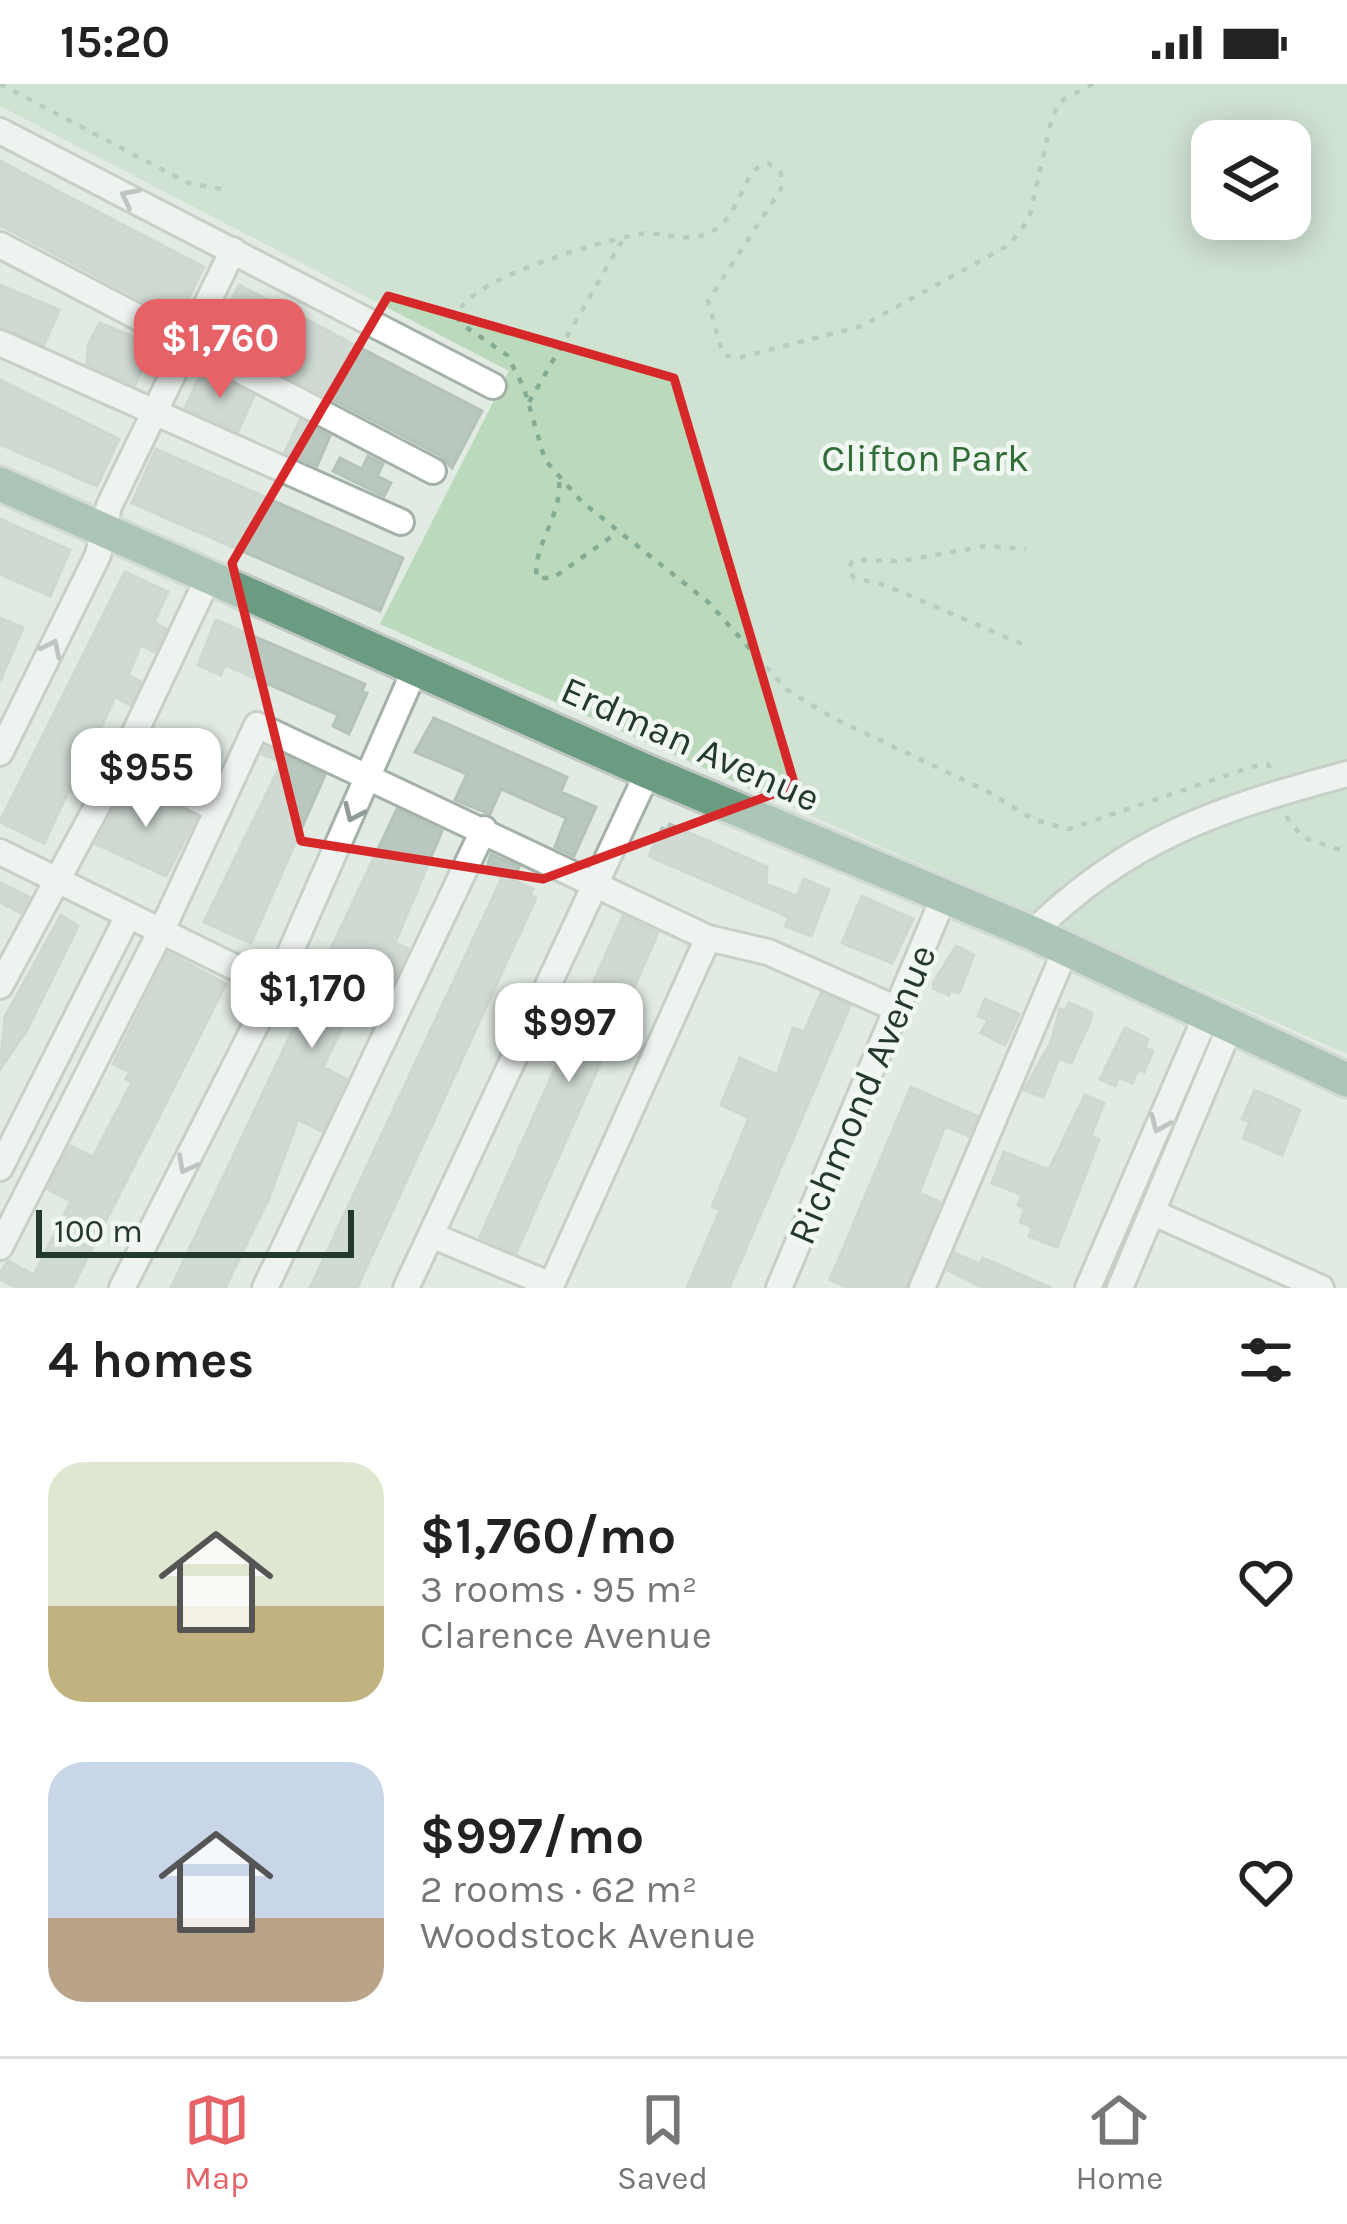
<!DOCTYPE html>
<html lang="en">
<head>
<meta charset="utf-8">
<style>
  body { margin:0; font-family:Karla,sans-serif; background:#f6f6f6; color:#222; height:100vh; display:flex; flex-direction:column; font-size:45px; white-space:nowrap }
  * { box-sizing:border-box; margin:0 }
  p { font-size:39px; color:#767676 }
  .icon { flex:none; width:66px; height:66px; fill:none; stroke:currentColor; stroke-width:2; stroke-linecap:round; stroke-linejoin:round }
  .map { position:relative; height:1204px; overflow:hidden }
  .side { display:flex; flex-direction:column; background:#fff; flex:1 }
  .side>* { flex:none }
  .controls { position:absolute; left:1191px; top:36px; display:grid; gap:24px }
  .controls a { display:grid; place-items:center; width:120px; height:120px; border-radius:24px; background:#fff; box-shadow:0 6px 30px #0003; font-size:60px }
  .scale { position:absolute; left:36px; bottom:30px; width:318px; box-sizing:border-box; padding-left:12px; border:6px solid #23392d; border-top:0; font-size:33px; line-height:42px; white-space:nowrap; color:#23392d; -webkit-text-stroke:9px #f1f7f2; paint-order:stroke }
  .price { position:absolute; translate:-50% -102px; padding:0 27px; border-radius:24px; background:#fff; color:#222; font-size:39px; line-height:78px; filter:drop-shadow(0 3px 6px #0008) }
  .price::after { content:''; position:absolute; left:50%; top:72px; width:36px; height:27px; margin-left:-18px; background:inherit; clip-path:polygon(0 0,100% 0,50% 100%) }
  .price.current { background:#e66267; color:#fff }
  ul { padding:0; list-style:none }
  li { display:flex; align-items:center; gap:36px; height:300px; padding:0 48px }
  li span { display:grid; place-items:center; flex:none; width:336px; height:240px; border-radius:36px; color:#555 }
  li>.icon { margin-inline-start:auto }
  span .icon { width:144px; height:144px; fill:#fffc; stroke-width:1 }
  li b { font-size:51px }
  h2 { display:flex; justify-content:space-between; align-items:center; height:144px; padding:0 48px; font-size:51px }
  .status { display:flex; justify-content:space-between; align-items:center; height:84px; padding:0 60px; background:#fff; direction:ltr }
  .status svg { height:33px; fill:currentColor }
  .tabs { display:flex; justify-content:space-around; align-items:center; height:168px; border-top:3px solid #e0e0e0; background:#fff; font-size:33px; color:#767676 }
  .tabs a { display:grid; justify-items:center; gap:6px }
  .tabs .current { color:#e66267 }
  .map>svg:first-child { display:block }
</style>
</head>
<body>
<div class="status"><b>15:20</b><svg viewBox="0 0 49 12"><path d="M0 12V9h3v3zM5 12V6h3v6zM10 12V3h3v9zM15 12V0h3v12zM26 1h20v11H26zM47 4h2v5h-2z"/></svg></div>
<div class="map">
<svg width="1347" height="1204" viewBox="0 0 1347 1204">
  <rect width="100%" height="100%" fill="#e1eae3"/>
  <!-- green -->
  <path fill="#bbdabb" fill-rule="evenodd" d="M 0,0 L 1347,0 L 1347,970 L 380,540 L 509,287 L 0,22 ZM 1212,57 L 1290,57 L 1290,135 L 1212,135 Z"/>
  <!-- building -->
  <path fill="#b9c7be" stroke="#b4c3b8" stroke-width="3" d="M 0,77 L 204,183 L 178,235 L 0,141 Z
    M 0,201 L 59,226 L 44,261 L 0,243 Z
    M 239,201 L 482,327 L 452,384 L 441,372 L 212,253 Z
    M 100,239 L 153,261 L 135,301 L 87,280 L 88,261 Z
    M 203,285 L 254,312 L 238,347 L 185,324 Z
    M 0,296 L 119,355 L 97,402 L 0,360 Z
    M 300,336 L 330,352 L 317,382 L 285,368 Z
    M 156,365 L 403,474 L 380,527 L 132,419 Z
    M 368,372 L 383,380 L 377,392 L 391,399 L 384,412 L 333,387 L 340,374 L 362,385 Z
    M 0,435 L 70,466 L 50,512 L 0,490 Z
    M 125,488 L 168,508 L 154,538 L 166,545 L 155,568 L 141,561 L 128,591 L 141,598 L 130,621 L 115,613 L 101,644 L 115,651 L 106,671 L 97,671 L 76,709 L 69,706 L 44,759 L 0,738 Z
    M 0,534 L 23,544 L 0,597 Z
    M 216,536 L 365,600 L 362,607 L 367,609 L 349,650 L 333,642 L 338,631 L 225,581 L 221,591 L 198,581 Z
    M 434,634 L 567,693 L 561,708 L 596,723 L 574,772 L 555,763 L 566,734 L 501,705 L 490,730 L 455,716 L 467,690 L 415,668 Z
    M 265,663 L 325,691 L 251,859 L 204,838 L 282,678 L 262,670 Z
    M 128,700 L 196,734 L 166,792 L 96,760 Z
    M 397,725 L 442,747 L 395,859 L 408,865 L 392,899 L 369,889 L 323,983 L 346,995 L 322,1047 L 298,1036 L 268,1116 L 225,1204 L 171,1204 Z
    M 670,740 L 767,783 L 766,800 L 797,812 L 804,795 L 829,806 L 811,852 L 785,842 L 789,833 L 649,772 L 662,744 L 667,746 Z
    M 491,770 L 519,783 L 513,796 L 533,805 L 530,811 L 536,814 L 357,1204 L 310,1204 L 502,794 L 486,787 Z
    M 0,799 L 29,813 L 21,829 L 0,818 Z
    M 862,812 L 913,835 L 892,879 L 842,859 Z
    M 61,831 L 78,842 L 27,946 L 0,985 L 5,933 Z
    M 623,832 L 658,849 L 516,1169 L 480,1153 Z
    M 956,862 L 974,871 L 959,909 L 951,906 L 949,911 L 933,904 L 934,898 Z
    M 168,869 L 226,900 L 72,1204 L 18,1204 L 0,1195 L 0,1189 L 8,1177 L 34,1191 L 71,1117 L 48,1105 L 70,1062 L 93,1073 L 132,998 L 126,995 L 130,988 L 113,980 Z
    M 821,909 L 850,922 L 729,1204 L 687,1204 L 720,1126 L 712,1123 L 749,1034 L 721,1021 L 740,974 L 777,991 L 793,944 L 804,948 Z
    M 985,915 L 1019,930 L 1005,961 L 981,949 L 988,936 L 978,932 Z
    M 1069,919 L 1092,929 L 1090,938 L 1071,979 L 1059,974 L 1043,1013 L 1024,1006 L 1051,958 L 1060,925 L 1065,927 Z
    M 1125,944 L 1148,955 L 1145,964 L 1153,967 L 1144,988 L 1138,985 L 1132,999 L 1119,993 L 1115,1002 L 1100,995 Z
    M 911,1003 L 977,1032 L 969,1052 L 945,1042 L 919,1109 L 940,1118 L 906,1204 L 850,1204 L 830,1196 Z
    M 1255,1006 L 1300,1026 L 1282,1071 L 1243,1054 L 1250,1038 L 1242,1035 Z
    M 1085,1011 L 1104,1019 L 1091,1052 L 1099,1056 L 1057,1163 L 1029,1152 L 1032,1143 L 1020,1138 L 1025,1125 L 1018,1121 L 1022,1111 L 992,1099 L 1004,1068 L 1049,1086 Z
    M 955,1169 L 980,1180 L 983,1174 L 1051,1204 L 984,1204 L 948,1186 Z"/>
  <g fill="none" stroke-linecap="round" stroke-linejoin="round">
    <!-- minor casing -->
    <g stroke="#a4b1a9" stroke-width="30">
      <path id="minor" d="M 0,47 L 493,302
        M 0,161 L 433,387
        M 0,259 L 401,438
        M 0,669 L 98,471 L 109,422 L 233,166
        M 121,678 L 218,726
        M 0,768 L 275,903
        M 1032,849 C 1128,754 1220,724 1347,690
        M 708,854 L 768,868 L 897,925
        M 0,902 L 121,678 L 209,492
        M 0,1084 L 128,832
        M 1152,1128 L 1321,1204
        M 431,1151 L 551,1201
        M 0,1163 L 169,831 L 257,641 L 708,854 L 550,1204
        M 122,1204 L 275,903 L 416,583
        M 265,1204 L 484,745
        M 406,1204 L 648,688
        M 779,1204 L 943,815
        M 922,1204 L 1065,867
        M 1088,1204 L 1206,932
        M 1120,1204 L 1230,943"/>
    </g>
    <!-- major casing -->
    <g stroke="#c1c8c4" stroke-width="39">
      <path id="major" d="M 0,400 L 648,688 L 1032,849 L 1347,996"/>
    </g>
    <!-- path -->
    <path stroke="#84ab94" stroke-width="4.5" stroke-dasharray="6 9" stroke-linecap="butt" d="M 0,0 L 188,99 L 227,106
      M 1093,0 L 1061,17 L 1052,33 L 1029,135 L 1009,161 L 862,242 L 738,274 L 723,271 L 708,217 L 781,105 L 781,89 L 768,79 C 738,85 744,137 704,151 C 682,158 661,147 640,150 C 601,157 469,194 457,231 L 460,239 L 507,271 L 524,304 L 545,376 L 582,418 L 708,518 L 786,605 L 833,634 L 987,707 L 1034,736 L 1069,745 L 1251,683 L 1268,680 L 1271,687
      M 529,318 L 622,157
      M 559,398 C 562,432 531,465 537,494 L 553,494 L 618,448
      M 1022,560 L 885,501 L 854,494 L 848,485 L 853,476 L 901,477 L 986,462 L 1026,465
      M 1286,732 L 1302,753 L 1347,768"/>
    <!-- minor -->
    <use href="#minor" stroke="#fff" stroke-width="24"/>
    <!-- major -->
    <use href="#major" stroke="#699c81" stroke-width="33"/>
  </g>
  <!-- one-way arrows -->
  <defs><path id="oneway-chevron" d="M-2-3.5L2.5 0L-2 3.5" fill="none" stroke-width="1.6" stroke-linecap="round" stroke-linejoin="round" transform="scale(3)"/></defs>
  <g stroke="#919c96">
    <use href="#oneway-chevron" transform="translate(129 113) rotate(-153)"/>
    <use href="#oneway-chevron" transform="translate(52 564) rotate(-64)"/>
    <use href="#oneway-chevron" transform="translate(353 729) rotate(114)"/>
    <use href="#oneway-chevron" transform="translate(1159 1040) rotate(113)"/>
    <use href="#oneway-chevron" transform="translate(186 1081) rotate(118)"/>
  </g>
  <!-- marked area -->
  <path d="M0 0H1347V1204H0ZM 388,212 L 674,294 L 795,702 L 543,795 L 301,757 L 232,479 Z" fill="#e1eae3" fill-opacity=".55" fill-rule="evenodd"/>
  <path fill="none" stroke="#d62828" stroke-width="9" stroke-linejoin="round" d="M 388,212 L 674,294 L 795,702 L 543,795 L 301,757 L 232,479 Z"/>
  <g text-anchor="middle" stroke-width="9" stroke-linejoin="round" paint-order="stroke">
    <!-- park labels -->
    <g font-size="39" fill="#306d37" stroke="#f1f7f2">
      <text x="925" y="387">Clifton Park</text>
    </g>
    <!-- street labels -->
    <g font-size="39" fill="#23392d" stroke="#f1f7f2">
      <text transform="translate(691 659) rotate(24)" y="14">Erdman Avenue</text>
      <text transform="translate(861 1010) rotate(-67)" y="14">Richmond Avenue</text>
    </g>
  </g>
</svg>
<div class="controls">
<a><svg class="icon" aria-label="layers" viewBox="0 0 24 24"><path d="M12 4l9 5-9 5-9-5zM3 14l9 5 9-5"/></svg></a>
</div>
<div class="scale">100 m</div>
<b class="price current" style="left:220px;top:317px">$1,760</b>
<b class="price" style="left:146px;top:746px">$955</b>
<b class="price" style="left:312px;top:967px">$1,170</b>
<b class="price" style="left:569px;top:1001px">$997</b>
</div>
<section class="side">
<h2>4 homes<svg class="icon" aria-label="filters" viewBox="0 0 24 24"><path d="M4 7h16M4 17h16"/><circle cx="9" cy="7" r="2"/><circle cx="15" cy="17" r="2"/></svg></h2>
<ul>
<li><span style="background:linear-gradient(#dfe7d0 60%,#c2b280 0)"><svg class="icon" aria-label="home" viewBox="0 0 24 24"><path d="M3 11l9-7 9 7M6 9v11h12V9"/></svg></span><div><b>$1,760/mo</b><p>3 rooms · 95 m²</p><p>Clarence Avenue</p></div><svg class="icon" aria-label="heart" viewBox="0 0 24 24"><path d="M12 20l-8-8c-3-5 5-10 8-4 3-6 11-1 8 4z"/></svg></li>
<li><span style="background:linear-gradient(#c9d6e8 65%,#b9a48a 0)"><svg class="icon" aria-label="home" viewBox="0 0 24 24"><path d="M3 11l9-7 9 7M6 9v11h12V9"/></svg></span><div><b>$997/mo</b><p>2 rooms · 62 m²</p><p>Woodstock Avenue</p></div><svg class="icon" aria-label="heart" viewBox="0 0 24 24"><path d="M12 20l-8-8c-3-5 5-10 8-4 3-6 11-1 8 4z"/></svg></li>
</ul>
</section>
<nav class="tabs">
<a class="current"><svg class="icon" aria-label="map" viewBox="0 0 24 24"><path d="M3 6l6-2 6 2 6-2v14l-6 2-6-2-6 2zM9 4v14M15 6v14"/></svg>Map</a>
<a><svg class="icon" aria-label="saved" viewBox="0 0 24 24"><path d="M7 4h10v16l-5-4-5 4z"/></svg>Saved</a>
<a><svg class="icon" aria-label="home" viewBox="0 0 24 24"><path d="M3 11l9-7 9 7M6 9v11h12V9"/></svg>Home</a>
</nav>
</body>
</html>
